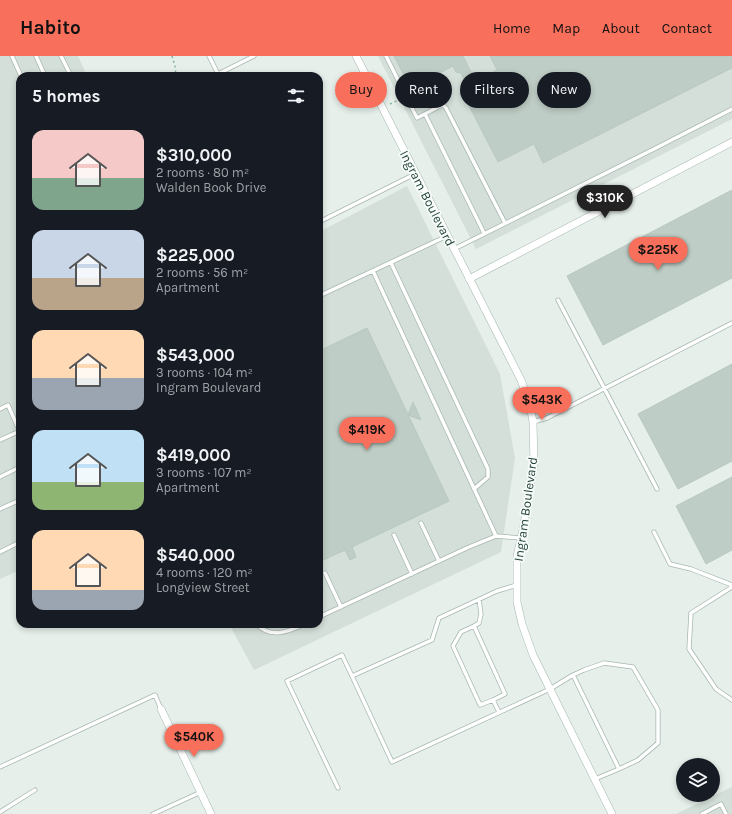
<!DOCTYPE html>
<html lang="en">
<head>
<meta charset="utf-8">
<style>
  body { margin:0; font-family:Karla,sans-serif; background:#20242c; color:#f1f3f6; height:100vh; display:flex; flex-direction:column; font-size:15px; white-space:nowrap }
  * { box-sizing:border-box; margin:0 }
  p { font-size:13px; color:#9ea1a6 }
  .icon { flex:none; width:22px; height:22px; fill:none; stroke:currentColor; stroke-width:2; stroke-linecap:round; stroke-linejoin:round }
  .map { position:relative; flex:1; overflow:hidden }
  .sheet { position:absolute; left:16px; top:16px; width:307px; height:556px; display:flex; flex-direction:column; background:#171b24; border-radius:12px; box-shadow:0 2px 6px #0003 }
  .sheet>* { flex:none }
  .hud { position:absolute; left:335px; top:16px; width:337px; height:36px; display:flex; gap:8px }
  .fabs { position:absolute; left:676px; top:702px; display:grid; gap:8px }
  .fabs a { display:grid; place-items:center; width:44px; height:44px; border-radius:50%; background:#171b24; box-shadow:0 2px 6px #0003; font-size:20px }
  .price { position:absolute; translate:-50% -34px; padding:0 9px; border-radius:14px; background:#f8705b; color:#111; font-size:13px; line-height:26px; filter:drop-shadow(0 1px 2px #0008) }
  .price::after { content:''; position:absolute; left:50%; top:24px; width:12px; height:9px; margin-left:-6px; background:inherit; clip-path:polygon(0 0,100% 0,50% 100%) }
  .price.on { background:#222; color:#fff }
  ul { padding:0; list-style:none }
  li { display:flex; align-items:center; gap:12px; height:100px; padding:0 16px }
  li span { display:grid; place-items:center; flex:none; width:112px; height:80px; border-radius:12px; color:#555 }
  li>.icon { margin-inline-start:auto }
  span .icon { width:48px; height:48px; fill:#fffc; stroke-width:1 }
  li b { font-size:17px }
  h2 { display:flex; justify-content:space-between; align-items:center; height:48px; padding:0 16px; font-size:17px }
  .pill { padding:0 14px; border-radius:18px; background:#171b24; box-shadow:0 2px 6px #0003; font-size:14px; line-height:36px }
  .pill.on { background:#f8705b; color:#111 }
  header { display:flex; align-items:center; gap:24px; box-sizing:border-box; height:56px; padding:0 20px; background:#f8705b; color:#111 }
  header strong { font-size:19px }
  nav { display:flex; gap:22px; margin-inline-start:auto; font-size:14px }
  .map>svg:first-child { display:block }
</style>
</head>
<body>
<header>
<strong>Habito</strong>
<nav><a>Home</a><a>Map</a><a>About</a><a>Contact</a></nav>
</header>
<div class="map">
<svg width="732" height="758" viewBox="0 0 732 758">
  <rect width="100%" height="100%" fill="#e6efea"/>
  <!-- built -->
  <path fill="#d4dfd9" d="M 0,0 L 78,0 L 87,20 L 20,20 L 20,514 L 0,523 Z
    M 378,0 L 732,0 L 732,63 L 476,193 Z
    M 407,130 L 500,318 L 515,402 L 501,496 L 254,614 L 229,568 L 319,568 L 319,176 Z
    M 732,731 L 732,758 L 676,758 Z"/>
  <!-- building -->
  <path fill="#becdc5" stroke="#b8c9c0" d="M 394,0 L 463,0 L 471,16 L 473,17 L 477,24 L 497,14 L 490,0 L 732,0 L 732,12 L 543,107 L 534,88 L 498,106 L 460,32 L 467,29 L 461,17 L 456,16 L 453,10 L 430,22 L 440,42 L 421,52 Z
    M 732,134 L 732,222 L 603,289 L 567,220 Z
    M 367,272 L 449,445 L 352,491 L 356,501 L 350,504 L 345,494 L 319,506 L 319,295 Z
    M 732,308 L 732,405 L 678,433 L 638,358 Z
    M 413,346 L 421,364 L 408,359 Z
    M 732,421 L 732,494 L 706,508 L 676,450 Z"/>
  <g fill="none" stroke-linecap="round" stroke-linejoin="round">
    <!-- lane casing -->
    <g stroke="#a8b8b1" stroke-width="5">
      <path id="lane" d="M 12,0 L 21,20
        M 36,0 L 45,20
        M 61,0 L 71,20
        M 209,0 L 218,18 L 254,0
        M 386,0 L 417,62 L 440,50 L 443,49 L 446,52 L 505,167
        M 425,58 L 484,177
        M 319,166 L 415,118
        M 454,193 L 654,93 L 732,53
        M 391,207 L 488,413 L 488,421 L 474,433
        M 373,215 L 496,480
        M 319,240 L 447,180
        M 558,244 L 657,433
        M 0,353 L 8,349 L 20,376
        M 533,366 L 547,362 L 732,267
        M 0,384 L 20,375
        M 0,421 L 20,411
        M 0,453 L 20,444
        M 421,467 L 439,505
        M 654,476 L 670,508 L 691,513 L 732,529
        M 394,479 L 412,518
        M 0,496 L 20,486
        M 325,517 L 341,551
        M 517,529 L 497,535 L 439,562 L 432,584 L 352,620 L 392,706 L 550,633 L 573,619 L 619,713 L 595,723
        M 732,531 L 691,557 L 689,593 L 716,633 L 732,644
        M 319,561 L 469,491 L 496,480 L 521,482
        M 256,568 C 271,583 288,576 305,568
        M 474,570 L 479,567 L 481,558 L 479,543
        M 573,619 L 584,614 L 604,607 L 633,611 L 658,654 L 658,687 L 638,704 L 619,713
        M 493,644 L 505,638 L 474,570 L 461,576 L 453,590 L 480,649 L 493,644 L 499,656
        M 0,711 L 155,639 L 161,653
        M 338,732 L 287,625 L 342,599 L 352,620
        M 0,756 L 35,734
        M 153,758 L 201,736
        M 702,758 L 721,748 L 726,758"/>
    </g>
    <!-- street casing -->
    <g stroke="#a8b8b1" stroke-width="8">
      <path id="street" d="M 356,0 L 521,324 L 530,349 L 533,366 L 534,408 L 523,474 L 517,500 L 517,546 L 522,568 L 533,599 L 612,758
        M 469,223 L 732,86
        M 161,653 L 211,758"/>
    </g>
    <!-- path -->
    <path stroke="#85b4a0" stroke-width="1.5" stroke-dasharray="2 3" stroke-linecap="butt" d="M 172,0 L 176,14 L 174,20
      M 390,48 L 401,43"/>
    <!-- lane -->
    <use href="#lane" stroke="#fff" stroke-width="3.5"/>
    <!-- street -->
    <use href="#street" stroke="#fff" stroke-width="7"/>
  </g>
  <g text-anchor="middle" stroke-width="3.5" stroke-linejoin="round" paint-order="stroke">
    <!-- street labels -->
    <g font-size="13" fill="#234337" stroke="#f7fbf9">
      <text transform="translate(428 142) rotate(63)" y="5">Ingram Boulevard</text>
      <text transform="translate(525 453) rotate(-82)" y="5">Ingram Boulevard</text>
    </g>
  </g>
</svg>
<div class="fabs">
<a><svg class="icon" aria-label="layers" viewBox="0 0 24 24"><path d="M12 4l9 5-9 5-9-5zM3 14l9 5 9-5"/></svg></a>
</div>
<b class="price on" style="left:605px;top:163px">$310K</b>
<b class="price" style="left:658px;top:215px">$225K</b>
<b class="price" style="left:542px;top:365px">$543K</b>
<b class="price" style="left:367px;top:395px">$419K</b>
<b class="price" style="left:194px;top:702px">$540K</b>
<div class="hud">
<a class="pill on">Buy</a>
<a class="pill">Rent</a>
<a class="pill">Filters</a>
<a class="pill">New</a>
</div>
<section class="sheet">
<h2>5 homes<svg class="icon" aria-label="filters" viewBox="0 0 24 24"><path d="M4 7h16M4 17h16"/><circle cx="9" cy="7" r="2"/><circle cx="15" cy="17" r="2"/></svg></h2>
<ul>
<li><span style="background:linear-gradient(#f6c9c9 60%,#7fa58c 0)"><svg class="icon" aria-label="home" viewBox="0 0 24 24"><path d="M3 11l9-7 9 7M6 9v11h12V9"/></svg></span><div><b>$310,000</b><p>2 rooms · 80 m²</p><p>Walden Book Drive</p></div></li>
<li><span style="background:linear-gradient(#c9d6e8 60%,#b9a48a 0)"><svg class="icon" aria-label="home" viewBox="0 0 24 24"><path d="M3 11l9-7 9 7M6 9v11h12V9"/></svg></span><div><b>$225,000</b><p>2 rooms · 56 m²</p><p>Apartment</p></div></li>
<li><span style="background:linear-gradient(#ffd9b3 60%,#9aa5b1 0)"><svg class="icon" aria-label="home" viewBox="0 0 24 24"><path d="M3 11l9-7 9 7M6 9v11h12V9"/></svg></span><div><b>$543,000</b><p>3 rooms · 104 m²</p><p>Ingram Boulevard</p></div></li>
<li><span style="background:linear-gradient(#bfe0f5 65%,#8fb573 0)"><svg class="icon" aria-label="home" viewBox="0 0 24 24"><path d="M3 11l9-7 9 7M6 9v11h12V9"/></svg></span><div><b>$419,000</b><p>3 rooms · 107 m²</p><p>Apartment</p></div></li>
<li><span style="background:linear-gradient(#ffd9b3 75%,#9aa5b1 0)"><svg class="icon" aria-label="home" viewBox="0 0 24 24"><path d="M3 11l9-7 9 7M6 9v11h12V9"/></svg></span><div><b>$540,000</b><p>4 rooms · 120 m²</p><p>Longview Street</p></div></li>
</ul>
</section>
</div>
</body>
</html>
